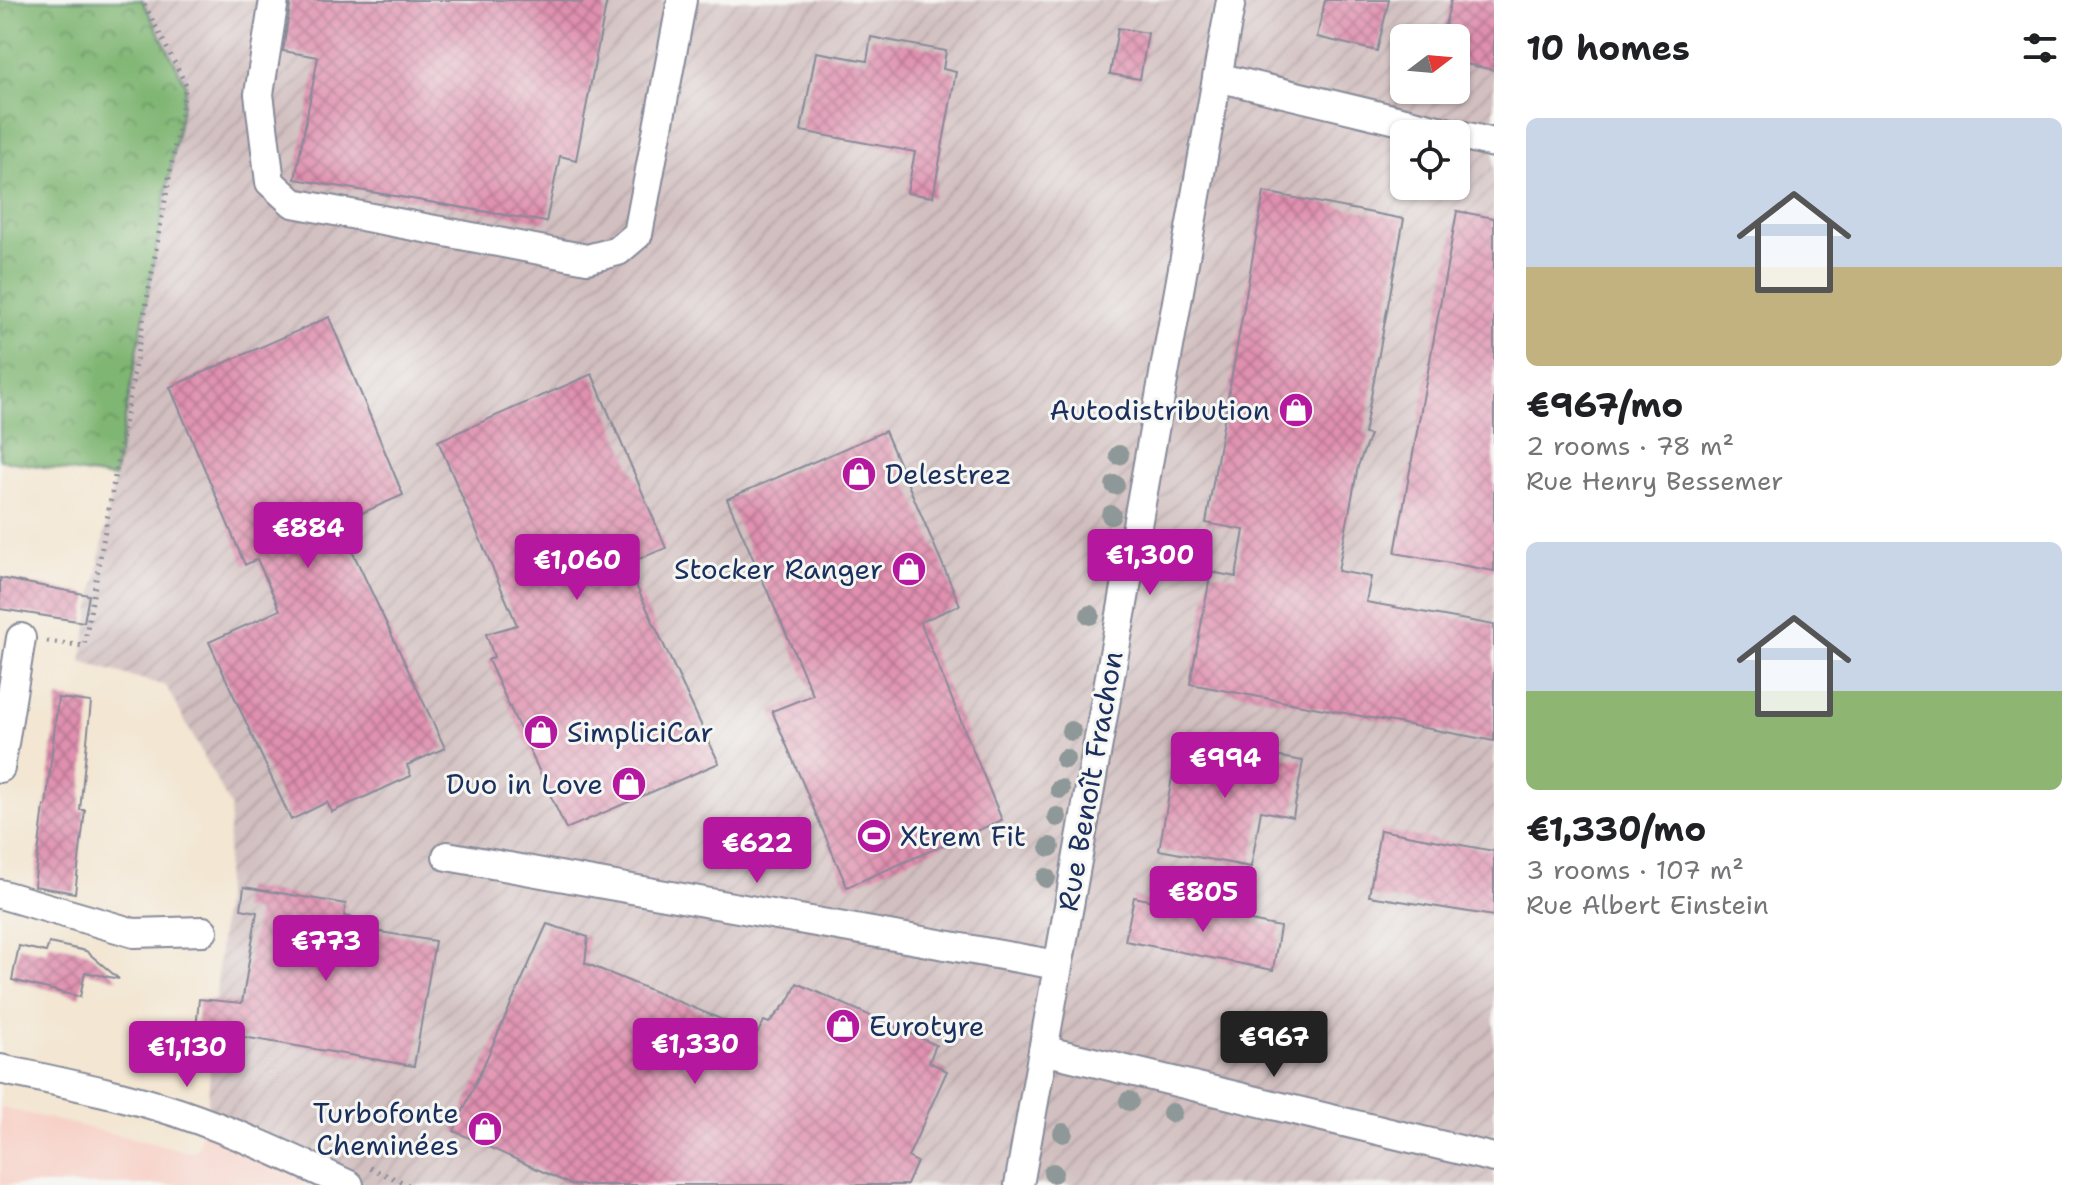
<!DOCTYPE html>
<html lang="en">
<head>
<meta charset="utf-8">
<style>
  body { margin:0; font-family:"Shantell Sans",sans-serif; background:#f2f2f2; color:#202124; height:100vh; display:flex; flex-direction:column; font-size:30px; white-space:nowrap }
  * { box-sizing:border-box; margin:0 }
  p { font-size:26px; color:#757577 }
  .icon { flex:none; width:44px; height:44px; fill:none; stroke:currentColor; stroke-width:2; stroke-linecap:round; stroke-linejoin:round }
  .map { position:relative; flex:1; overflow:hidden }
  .panel { display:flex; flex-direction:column; background:#fff; width:600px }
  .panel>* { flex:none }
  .needle { width:52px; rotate:74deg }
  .fabs { position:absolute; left:1390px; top:24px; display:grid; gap:16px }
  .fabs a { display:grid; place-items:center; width:80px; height:80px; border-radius:12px; background:#fff; box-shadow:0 2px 6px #0004; font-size:40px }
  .price { position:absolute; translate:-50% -68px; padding:0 18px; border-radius:8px; background:#b5179e; color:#fff; font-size:26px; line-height:52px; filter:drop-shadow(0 2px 4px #0008) }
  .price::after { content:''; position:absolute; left:50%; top:48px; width:24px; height:18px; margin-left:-12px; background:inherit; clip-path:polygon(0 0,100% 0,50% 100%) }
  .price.on { background:#222; color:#fff }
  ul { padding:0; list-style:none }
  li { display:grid; align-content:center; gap:16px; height:424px; padding:0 32px }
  li span { display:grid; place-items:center; height:248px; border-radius:12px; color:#555 }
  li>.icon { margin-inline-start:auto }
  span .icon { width:144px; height:144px; fill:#fffc; stroke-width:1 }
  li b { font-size:34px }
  h2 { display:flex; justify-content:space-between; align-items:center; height:96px; padding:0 32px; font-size:34px }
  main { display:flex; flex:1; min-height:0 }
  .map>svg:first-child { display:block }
</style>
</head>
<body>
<main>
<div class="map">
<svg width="1494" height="1185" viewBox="0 0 1494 1185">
  <defs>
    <pattern id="industrial-furrows" width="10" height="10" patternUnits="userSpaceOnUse" patternTransform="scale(2)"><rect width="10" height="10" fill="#d2bfc0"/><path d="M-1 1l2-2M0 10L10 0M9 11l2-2" fill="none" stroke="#b4a4a7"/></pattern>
    <pattern id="forest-crowns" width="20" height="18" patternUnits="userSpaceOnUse" patternTransform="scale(2)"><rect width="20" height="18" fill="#80b673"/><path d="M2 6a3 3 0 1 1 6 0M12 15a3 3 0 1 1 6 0" fill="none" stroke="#689462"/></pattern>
    <pattern id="building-cross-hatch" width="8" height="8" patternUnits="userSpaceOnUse" patternTransform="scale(2)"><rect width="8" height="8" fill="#e090af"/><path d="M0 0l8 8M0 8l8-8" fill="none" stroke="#b57692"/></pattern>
  </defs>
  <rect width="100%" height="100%" fill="#f6f6f2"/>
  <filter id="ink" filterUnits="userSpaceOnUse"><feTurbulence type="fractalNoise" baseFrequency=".0125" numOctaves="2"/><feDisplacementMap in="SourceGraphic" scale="16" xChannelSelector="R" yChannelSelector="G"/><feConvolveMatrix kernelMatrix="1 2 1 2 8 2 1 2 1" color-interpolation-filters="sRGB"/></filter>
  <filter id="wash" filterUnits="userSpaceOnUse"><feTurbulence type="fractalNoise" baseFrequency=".006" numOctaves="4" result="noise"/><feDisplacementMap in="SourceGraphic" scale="32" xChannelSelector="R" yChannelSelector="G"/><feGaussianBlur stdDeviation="1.8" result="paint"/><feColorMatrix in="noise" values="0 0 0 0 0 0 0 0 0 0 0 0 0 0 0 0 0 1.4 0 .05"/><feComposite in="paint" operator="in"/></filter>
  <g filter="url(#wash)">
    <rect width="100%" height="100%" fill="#f3e6d2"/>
    <!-- built -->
    <path fill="#f7d1c8" d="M 0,1107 L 190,1152 L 197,1148 L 206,1123 L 349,1185 L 0,1185 Z"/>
    <!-- industrial -->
    <path fill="url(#industrial-furrows)" fill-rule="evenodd" d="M 142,0 L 1494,0 L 1494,1185 L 349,1185 L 206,1123 L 231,807 L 166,686 L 81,662 L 186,85 ZM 1404,38 L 1456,38 L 1456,90 L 1404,90 ZM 1404,134 L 1456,134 L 1456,186 L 1404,186 Z"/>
    <!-- forest -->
    <path fill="url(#forest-crowns)" stroke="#4e7268" stroke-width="2" d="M 0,0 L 142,0 L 186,85 L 114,478 L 0,460 Z"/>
    <g id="blocks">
      <!-- building -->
      <path fill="url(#building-cross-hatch)" d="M 291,0 L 564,0 L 582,3 L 584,0 L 607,0 L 576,160 L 560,156 L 546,222 L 295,179 L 318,57 L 283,51 Z
        M 1325,0 L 1389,0 L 1377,51 L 1317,37 Z
        M 1451,0 L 1494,0 L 1494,70 L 1456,62 L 1456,38 L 1442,38 Z
        M 1118,28 L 1148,33 L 1140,79 L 1110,74 Z
        M 871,37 L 946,51 L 943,69 L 956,72 L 933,197 L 907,193 L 915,152 L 801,131 L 816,52 L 867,61 Z
        M 1264,192 L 1404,219 L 1364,434 L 1370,435 L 1358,466 L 1338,571 L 1371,577 L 1366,602 L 1494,625 L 1494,741 L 1190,684 L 1211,572 L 1236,577 L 1244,530 L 1206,523 Z
        M 1457,211 L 1494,218 L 1494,571 L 1395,553 Z
        M 329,317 L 403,495 L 339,523 L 445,748 L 407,765 L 411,776 L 332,812 L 327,802 L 291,820 L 209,642 L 280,610 L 257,559 L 245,565 L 170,387 Z
        M 592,374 L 666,548 L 626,564 L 719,763 L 566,829 L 488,660 L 494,657 L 486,634 L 517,625 L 438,441 Z
        M 885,431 L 960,605 L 920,622 L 1002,820 L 847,887 L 772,711 L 813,695 L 727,499 Z
        M 0,578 L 89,595 L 84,622 L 0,609 Z
        M 58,698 L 91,702 L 80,810 L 85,810 L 75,893 L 34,886 L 44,806 L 46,806 Z
        M 1179,739 L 1303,761 L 1293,817 L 1261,811 L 1251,867 L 1159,850 Z
        M 1380,830 L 1494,851 L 1494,916 L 1369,896 Z
        M 244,887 L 346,904 L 344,916 L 364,920 L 362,929 L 435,941 L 414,1066 L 196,1029 L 199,999 L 242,1003 L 257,912 L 241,909 Z
        M 1134,897 L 1280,927 L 1273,970 L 1125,941 Z
        M 547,924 L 588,937 L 585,963 L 757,1034 L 764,1021 L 769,1023 L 790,999 L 797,983 L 936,1045 L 929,1062 L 947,1071 L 908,1157 L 917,1162 L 907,1185 L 572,1185 L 454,1131 Z
        M 49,943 L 86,951 L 119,979 L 85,972 L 80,997 L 12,980 L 19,946 L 46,952 Z"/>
    </g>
  </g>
  <g filter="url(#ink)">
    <use href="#blocks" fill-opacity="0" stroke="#878a98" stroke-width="2"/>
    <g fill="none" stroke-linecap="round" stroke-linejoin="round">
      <!-- minor casing -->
      <g stroke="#878a98" stroke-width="32">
        <path id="minor" d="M 274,0 L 259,94 L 270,182 L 293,203 L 587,259 L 618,251 L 638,234 L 682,0
          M 1217,77 L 1455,134
          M 1456,134 L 1494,143
          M 0,768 L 21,638
          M 447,856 L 1057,965
          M 0,894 L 134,933 L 203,931
          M 1043,1050 L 1494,1158
          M 0,1069 C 60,1082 121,1094 179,1113 C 238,1133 293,1159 349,1185
          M 1019,1185 L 1231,0"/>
      </g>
      <!-- path -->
      <path stroke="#878a98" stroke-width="5" stroke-dasharray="2 6" stroke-linecap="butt" d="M 47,641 L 84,646 L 186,85 L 142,0
        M 370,1168 L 409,1185"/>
      <!-- minor -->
      <use href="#minor" stroke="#fff" stroke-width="28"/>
    </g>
    <!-- trees -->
    <g fill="#8e9898">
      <circle cx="1119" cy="455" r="10"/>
      <circle cx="1115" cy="485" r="10"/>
      <circle cx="1111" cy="515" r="10"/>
      <circle cx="1104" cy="546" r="10"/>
      <circle cx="1090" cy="615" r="10"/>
      <circle cx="1071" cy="731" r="10"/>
      <circle cx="1065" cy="759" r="10"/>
      <circle cx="1060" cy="789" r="10"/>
      <circle cx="1057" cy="817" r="10"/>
      <circle cx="1050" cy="847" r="10"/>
      <circle cx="1046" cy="878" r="10"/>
      <circle cx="1129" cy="1101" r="10"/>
      <circle cx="1172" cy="1113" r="10"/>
      <circle cx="1063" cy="1133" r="10"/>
      <circle cx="1053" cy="1173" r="10"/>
    </g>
  </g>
  <!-- icons -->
  <defs>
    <g id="shop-disc" transform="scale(1.8)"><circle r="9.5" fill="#b5179e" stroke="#f6f6f2"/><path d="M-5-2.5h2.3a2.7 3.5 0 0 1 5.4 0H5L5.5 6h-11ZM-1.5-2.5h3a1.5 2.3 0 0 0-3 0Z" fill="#fff"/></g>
    <g id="stadium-disc" transform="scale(1.8)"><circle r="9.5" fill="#b5179e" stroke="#f6f6f2"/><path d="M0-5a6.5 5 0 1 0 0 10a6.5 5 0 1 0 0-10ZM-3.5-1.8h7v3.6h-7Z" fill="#fff"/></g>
  </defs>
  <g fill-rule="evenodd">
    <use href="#shop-disc" x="1296" y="410"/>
    <use href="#shop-disc" x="859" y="474"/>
    <use href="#shop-disc" x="909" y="569"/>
    <use href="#shop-disc" x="541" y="732"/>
    <use href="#shop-disc" x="629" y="784"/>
    <use href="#stadium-disc" x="874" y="836"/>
    <use href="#shop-disc" x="843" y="1026"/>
    <use href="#shop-disc" x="485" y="1129"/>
  </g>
  <g text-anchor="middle" stroke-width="6" stroke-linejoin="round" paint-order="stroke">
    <!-- poi labels -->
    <g font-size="28" fill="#1b2f5e" stroke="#f6f6f2" text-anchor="end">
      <text x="1270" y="420">Autodistribution</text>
      <text x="885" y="484" text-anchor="start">Delestrez</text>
      <text x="883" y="579">Stocker Ranger</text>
      <text x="567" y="742" text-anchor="start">SimpliciCar</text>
      <text x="603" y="794">Duo in Love</text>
      <text x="900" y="846" text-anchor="start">Xtrem Fit</text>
      <text x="869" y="1036" text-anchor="start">Eurotyre</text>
      <text x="459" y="1123">Turbofonte<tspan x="459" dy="32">Cheminées</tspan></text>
    </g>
    <!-- street labels -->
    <g font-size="28" fill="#1b2f5e" stroke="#f6f6f2">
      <text transform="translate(1090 781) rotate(-80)" y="10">Rue Benoît Frachon</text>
    </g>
  </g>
</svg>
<div class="fabs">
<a><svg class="needle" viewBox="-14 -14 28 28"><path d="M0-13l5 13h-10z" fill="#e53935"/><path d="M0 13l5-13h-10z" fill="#757577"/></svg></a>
<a><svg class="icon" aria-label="locate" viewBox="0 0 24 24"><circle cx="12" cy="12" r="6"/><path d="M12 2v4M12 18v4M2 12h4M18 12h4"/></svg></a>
</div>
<b class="price" style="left:308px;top:570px">€884</b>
<b class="price" style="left:1150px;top:597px">€1,300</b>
<b class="price" style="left:577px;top:602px">€1,060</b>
<b class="price" style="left:1225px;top:800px">€994</b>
<b class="price" style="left:757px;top:885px">€622</b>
<b class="price" style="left:1203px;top:934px">€805</b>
<b class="price" style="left:326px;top:983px">€773</b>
<b class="price on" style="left:1274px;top:1079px">€967</b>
<b class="price" style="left:695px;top:1086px">€1,330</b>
<b class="price" style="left:187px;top:1089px">€1,130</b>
</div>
<section class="panel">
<h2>10 homes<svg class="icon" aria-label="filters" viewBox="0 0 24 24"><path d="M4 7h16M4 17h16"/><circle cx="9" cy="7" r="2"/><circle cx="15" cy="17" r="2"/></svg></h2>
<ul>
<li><span style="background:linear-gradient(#c9d6e8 60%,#c2b280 0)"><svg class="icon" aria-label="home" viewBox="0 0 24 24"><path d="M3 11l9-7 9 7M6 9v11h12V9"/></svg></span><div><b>€967/mo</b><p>2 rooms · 78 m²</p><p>Rue Henry Bessemer</p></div></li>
<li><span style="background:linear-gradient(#c9d6e8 60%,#8fb573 0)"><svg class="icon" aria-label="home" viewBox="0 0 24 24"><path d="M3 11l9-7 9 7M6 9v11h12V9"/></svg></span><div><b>€1,330/mo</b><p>3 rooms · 107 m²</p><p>Rue Albert Einstein</p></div></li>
</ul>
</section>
</main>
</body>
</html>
